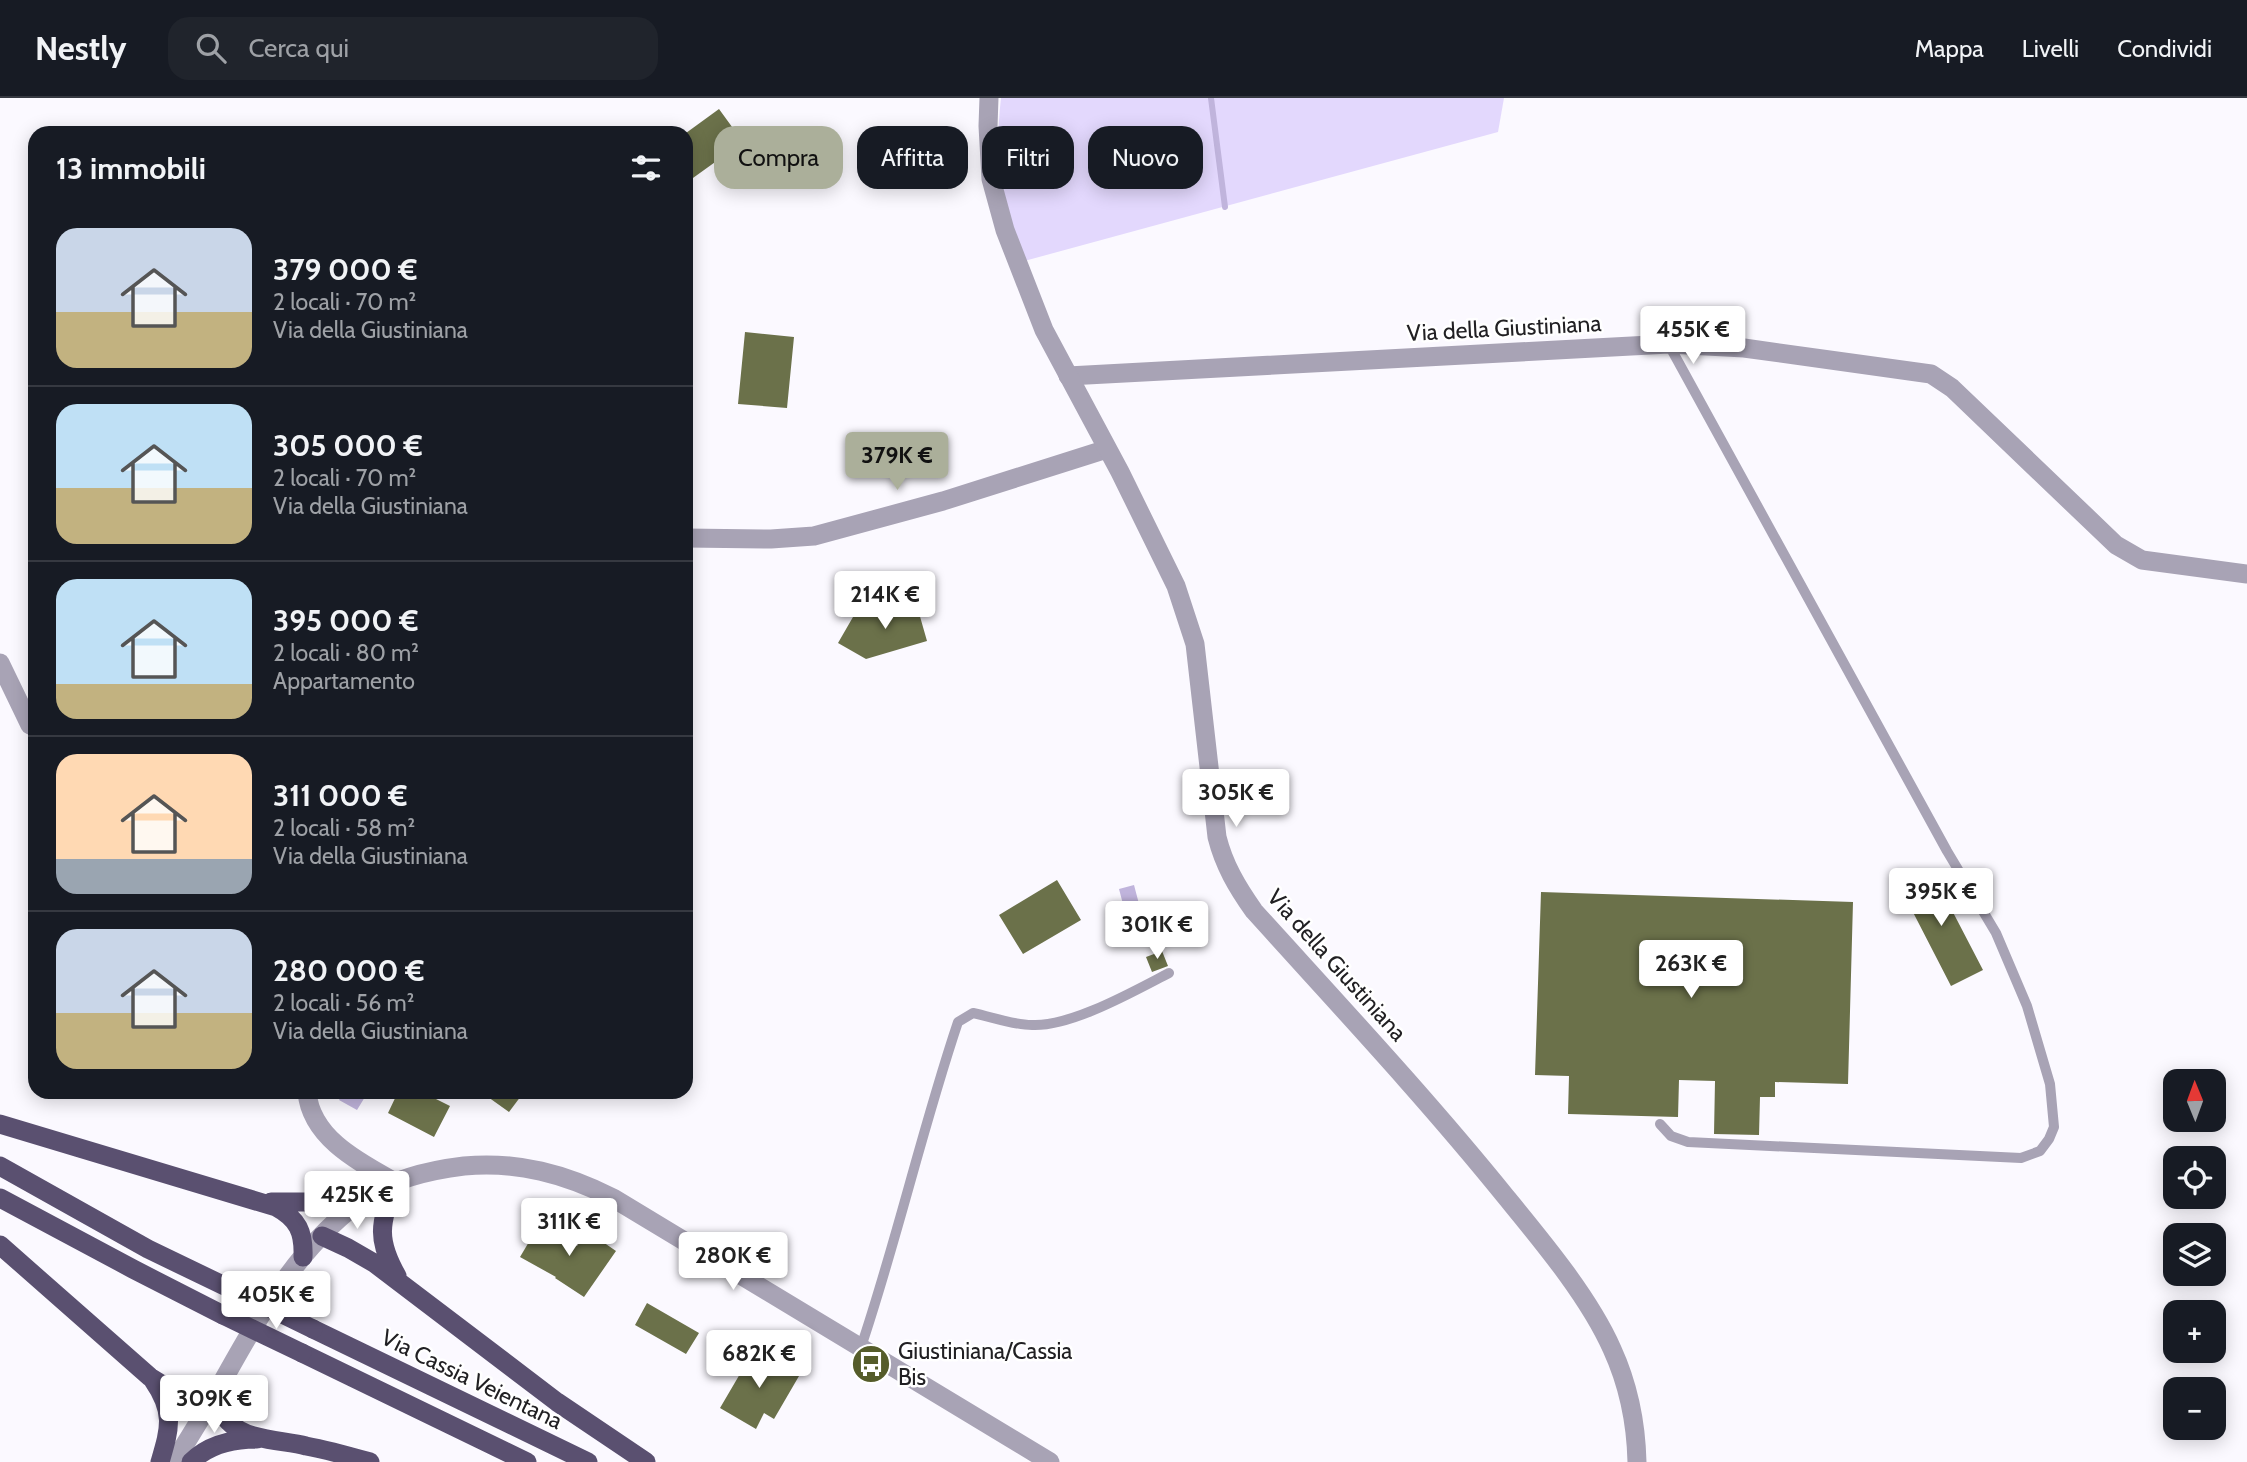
<!DOCTYPE html>
<html lang="it">
<head>
<meta charset="utf-8">
<style>
  body { margin:0; font-family:Cabin,sans-serif; background:#20242c; color:#f1f3f6; height:100vh; display:flex; flex-direction:column; font-size:26px; white-space:nowrap }
  * { box-sizing:border-box; margin:0 }
  p { font-size:23px; color:#9ea1a6 }
  .icon { flex:none; width:38px; height:38px; fill:none; stroke:currentColor; stroke-width:2; stroke-linecap:round; stroke-linejoin:round }
  .map { position:relative; flex:1; overflow:hidden }
  .details { position:absolute; left:28px; top:28px; width:665px; height:973px; display:flex; flex-direction:column; background:#171b24; border-radius:21px; box-shadow:0 4px 18px #0003 }
  .details>* { flex:none }
  .guide { position:absolute; left:714px; top:28px; width:665px; height:63px; display:flex; gap:14px }
  .needle { width:46px; rotate:359deg }
  .controls { position:absolute; left:2163px; top:971px; display:grid; gap:14px }
  .controls a { display:grid; place-items:center; width:63px; height:63px; border-radius:14px; background:#171b24; box-shadow:0 4px 18px #0003; font-size:35px }
  .price { position:absolute; translate:-50% -60px; padding:0 16px; border-radius:7px; background:#fff; color:#222; font-size:23px; line-height:46px; filter:drop-shadow(0 2px 4px #0008) }
  .price::after { content:''; position:absolute; left:50%; top:42px; width:21px; height:16px; margin-left:-10px; background:inherit; clip-path:polygon(0 0,100% 0,50% 100%) }
  .price.current { background:#abaf9a; color:#111 }
  ul { padding:0; list-style:none }
  li { display:flex; align-items:center; gap:21px; height:175px; padding:0 28px }
  li+li { border-top:2px solid #363941 }
  li span { display:grid; place-items:center; flex:none; width:196px; height:140px; border-radius:21px; color:#555 }
  li>.icon { margin-inline-start:auto }
  span .icon { width:84px; height:84px; fill:#fffc; stroke-width:1 }
  li b { font-size:30px }
  h2 { display:flex; justify-content:space-between; align-items:center; height:84px; padding:0 28px; font-size:30px }
  .chip { padding:0 24px; border-radius:21px; background:#171b24; box-shadow:0 4px 18px #0003; font-size:24px; line-height:63px }
  .chip.current { background:#abaf9a; color:#111 }
  header { display:flex; align-items:center; gap:42px; box-sizing:border-box; height:98px; padding:0 35px; background:#171b24; border-bottom:2px solid #363941 }
  header strong { font-size:33px }
  nav { display:flex; gap:38px; margin-inline-start:auto; font-size:24px }
  .search { width:490px; height:63px; background:#20242c; display:flex; align-items:center; gap:18px; box-sizing:border-box; padding:0 24px; border-radius:21px; color:#9ea1a6; font-size:26px }
  .map>svg:first-child { display:block }
</style>
</head>
<body>
<header>
<strong>Nestly</strong>
<div class="search"><svg class="icon" aria-label="search" viewBox="0 0 24 24"><circle cx="10" cy="10" r="6"/><path d="M15 15l6 6"/></svg>Cerca qui</div>
<nav><a>Mappa</a><a>Livelli</a><a>Condividi</a></nav>
</header>
<div class="map">
<svg width="2247" height="1364" viewBox="0 0 2247 1364">
  <rect width="100%" height="100%" fill="#fbf9ff"/>
  <!-- green -->
  <path fill="#e3d8fd" d="M 1001,0 L 1504,0 L 1498,34 L 1017,165 C 998,117 995,52 1001,0 Z"/>
  <!-- water -->
  <path fill="#c0b4dc" d="M 1134,787 L 1143,821 L 1128,825 L 1119,791 Z
    M 344,994 L 368,994 L 357,1012 L 339,1002 Z"/>
  <g fill="none" stroke-linecap="round" stroke-linejoin="round">
    <!-- stream -->
    <path stroke="#c0b4dc" stroke-width="6" d="M 1211,0 L 1225,109"/>
  </g>
  <!-- building -->
  <path fill="#6b714a" d="M 719,11 L 743,44 L 686,85 L 686,35 Z
    M 745,234 L 794,239 L 787,310 L 738,306 Z
    M 915,501 L 927,543 L 866,561 L 838,545 L 853,519 Z
    M 1931,772 L 1983,872 L 1951,888 L 1900,789 Z
    M 1057,782 L 1081,822 L 1023,856 L 999,817 Z
    M 1541,794 L 1853,804 L 1848,986 L 1775,984 L 1775,999 L 1760,999 L 1759,1037 L 1714,1036 L 1715,983 L 1679,982 L 1678,1019 L 1568,1016 L 1569,978 L 1535,977 Z
    M 1162,853 L 1168,868 L 1152,874 L 1146,859 Z
    M 398,994 L 422,994 L 450,1008 L 434,1039 L 388,1015 Z
    M 481,994 L 524,994 L 509,1014 Z
    M 539,1127 L 577,1148 L 587,1133 L 616,1153 L 584,1199 L 555,1180 L 556,1179 L 520,1159 Z
    M 647,1205 L 699,1235 L 686,1256 L 635,1227 Z
    M 754,1252 L 799,1278 L 774,1321 L 764,1315 L 756,1331 L 720,1310 Z"/>
  <g fill="none" stroke-linecap="round" stroke-linejoin="round">
    <!-- service -->
    <path stroke="#a8a3b5" stroke-width="10" d="M 1660,1026 L 1671,1038 L 1688,1044 L 2021,1060 L 2040,1053 L 2049,1041 L 2054,1029 L 2050,986 L 2027,908 L 1996,835 L 1947,753 L 1669,247
      M 861,1249 C 897,1142 922,1031 958,924 L 973,915 C 992,919 1013,927 1032,927 C 1071,929 1134,893 1169,875"/>
    <!-- minor -->
    <path stroke="#a8a3b5" stroke-width="19" d="M 1068,278 L 1669,246 L 1744,250 L 1931,276 L 1952,290 L 2116,447 L 2142,462 L 2247,476
      M 686,440 L 771,441 L 814,438 L 943,403 L 1107,351
      M 0,565 L 30,627
      M 307,994 C 311,1040 359,1064 395,1084"/>
    <!-- tertiary -->
    <path stroke="#a8a3b5" stroke-width="19" d="M 989,0 L 988,28 L 991,81 L 1005,132 L 1044,232 L 1120,374 L 1176,488 L 1195,546 L 1217,739 C 1224,767 1237,789 1254,813 C 1339,907 1426,1000 1506,1099 C 1542,1143 1589,1199 1612,1251 C 1629,1288 1636,1323 1637,1364
      M 174,1364 C 190,1338 206,1313 221,1286 C 259,1218 301,1143 368,1098 C 396,1080 431,1072 464,1068 C 518,1063 565,1076 613,1100 L 1050,1364"/>
    <!-- trunk -->
    <path stroke="#5a5070" stroke-width="19" d="M 0,1026 L 276,1109 C 298,1121 304,1134 303,1159
      M 0,1068 L 148,1151 L 235,1193
      M 395,1084 C 381,1125 375,1139 397,1178
      M 0,1100 L 133,1171 L 223,1217
      M 271,1104 L 307,1104 L 367,1099
      M 322,1138 L 348,1150 L 374,1165 L 557,1304 L 646,1364
      M 0,1147 L 150,1279 L 181,1298 L 192,1301 L 205,1298 L 220,1288
      M 313,1231 L 588,1364
      M 302,1255 L 527,1364
      M 153,1282 C 175,1314 170,1330 160,1364
      M 220,1288 C 221,1301 219,1314 229,1324 C 246,1343 283,1342 306,1348 C 328,1352 349,1358 370,1364
      M 191,1364 C 209,1346 232,1341 257,1341"/>
    <!-- trunk-bridge -->
    <path stroke="#5a5070" stroke-width="19" d="M 235,1193 L 313,1231
      M 223,1217 L 302,1255"/>
  </g>
  <!-- icons -->
  <defs>
    <g id="bus-disc" transform="scale(2.0125)"><circle r="9.5" fill="#555c2a" stroke="#fff"/><path d="M-5-6H5V4H4V6H2V4H-2V6H-4V4H-5ZM-3.5-4V0h7V-4ZM-3.5 1.2v1.5H-2V1.2ZM2 1.2v1.5H3.5V1.2Z" fill="#fff"/></g>
  </defs>
  <g fill-rule="evenodd">
    <use href="#bus-disc" x="871" y="1266"/>
  </g>
  <g text-anchor="middle" stroke-width="5" stroke-linejoin="round" paint-order="stroke">
    <!-- street labels -->
    <g font-size="23" fill="#212023" stroke="#fff">
      <text transform="translate(1504 230) rotate(-3)" y="8">Via della Giustiniana</text>
      <text transform="translate(1337 867) rotate(48)" y="8">Via della Giustiniana</text>
      <text transform="translate(472 1281) rotate(26)" y="8">Via Cassia Veientana</text>
    </g>
    <!-- poi labels -->
    <g font-size="23" fill="#212023" stroke="#fff" text-anchor="start">
      <text x="898" y="1261">Giustiniana/Cassia<tspan x="898" dy="26">Bis</tspan></text>
    </g>
  </g>
</svg>
<div class="controls">
<a><svg class="needle" viewBox="-14 -14 28 28"><path d="M0-13l5 13h-10z" fill="#e53935"/><path d="M0 13l5-13h-10z" fill="#9ea1a6"/></svg></a>
<a><svg class="icon" aria-label="locate" viewBox="0 0 24 24"><circle cx="12" cy="12" r="6"/><path d="M12 2v4M12 18v4M2 12h4M18 12h4"/></svg></a>
<a><svg class="icon" aria-label="layers" viewBox="0 0 24 24"><path d="M12 4l9 5-9 5-9-5zM3 14l9 5 9-5"/></svg></a>
<a>+</a>
<a>−</a>
</div>
<b class="price" style="left:1693px;top:268px">455K €</b>
<b class="price current" style="left:897px;top:394px">379K €</b>
<b class="price" style="left:885px;top:533px">214K €</b>
<b class="price" style="left:1236px;top:731px">305K €</b>
<b class="price" style="left:1941px;top:830px">395K €</b>
<b class="price" style="left:1157px;top:863px">301K €</b>
<b class="price" style="left:1691px;top:902px">263K €</b>
<b class="price" style="left:357px;top:1133px">425K €</b>
<b class="price" style="left:569px;top:1160px">311K €</b>
<b class="price" style="left:733px;top:1194px">280K €</b>
<b class="price" style="left:276px;top:1233px">405K €</b>
<b class="price" style="left:759px;top:1292px">682K €</b>
<b class="price" style="left:214px;top:1337px">309K €</b>
<div class="guide">
<a class="chip current">Compra</a>
<a class="chip">Affitta</a>
<a class="chip">Filtri</a>
<a class="chip">Nuovo</a>
</div>
<section class="details">
<h2>13 immobili<svg class="icon" aria-label="filters" viewBox="0 0 24 24"><path d="M4 7h16M4 17h16"/><circle cx="9" cy="7" r="2"/><circle cx="15" cy="17" r="2"/></svg></h2>
<ul>
<li><span style="background:linear-gradient(#c9d6e8 60%,#c2b280 0)"><svg class="icon" aria-label="home" viewBox="0 0 24 24"><path d="M3 11l9-7 9 7M6 9v11h12V9"/></svg></span><div><b>379 000 €</b><p>2 locali · 70 m²</p><p>Via della Giustiniana</p></div></li>
<li><span style="background:linear-gradient(#bfe0f5 60%,#c2b280 0)"><svg class="icon" aria-label="home" viewBox="0 0 24 24"><path d="M3 11l9-7 9 7M6 9v11h12V9"/></svg></span><div><b>305 000 €</b><p>2 locali · 70 m²</p><p>Via della Giustiniana</p></div></li>
<li><span style="background:linear-gradient(#bfe0f5 75%,#c2b280 0)"><svg class="icon" aria-label="home" viewBox="0 0 24 24"><path d="M3 11l9-7 9 7M6 9v11h12V9"/></svg></span><div><b>395 000 €</b><p>2 locali · 80 m²</p><p>Appartamento</p></div></li>
<li><span style="background:linear-gradient(#ffd9b3 75%,#9aa5b1 0)"><svg class="icon" aria-label="home" viewBox="0 0 24 24"><path d="M3 11l9-7 9 7M6 9v11h12V9"/></svg></span><div><b>311 000 €</b><p>2 locali · 58 m²</p><p>Via della Giustiniana</p></div></li>
<li><span style="background:linear-gradient(#c9d6e8 60%,#c2b280 0)"><svg class="icon" aria-label="home" viewBox="0 0 24 24"><path d="M3 11l9-7 9 7M6 9v11h12V9"/></svg></span><div><b>280 000 €</b><p>2 locali · 56 m²</p><p>Via della Giustiniana</p></div></li>
</ul>
</section>
</div>
</body>
</html>
